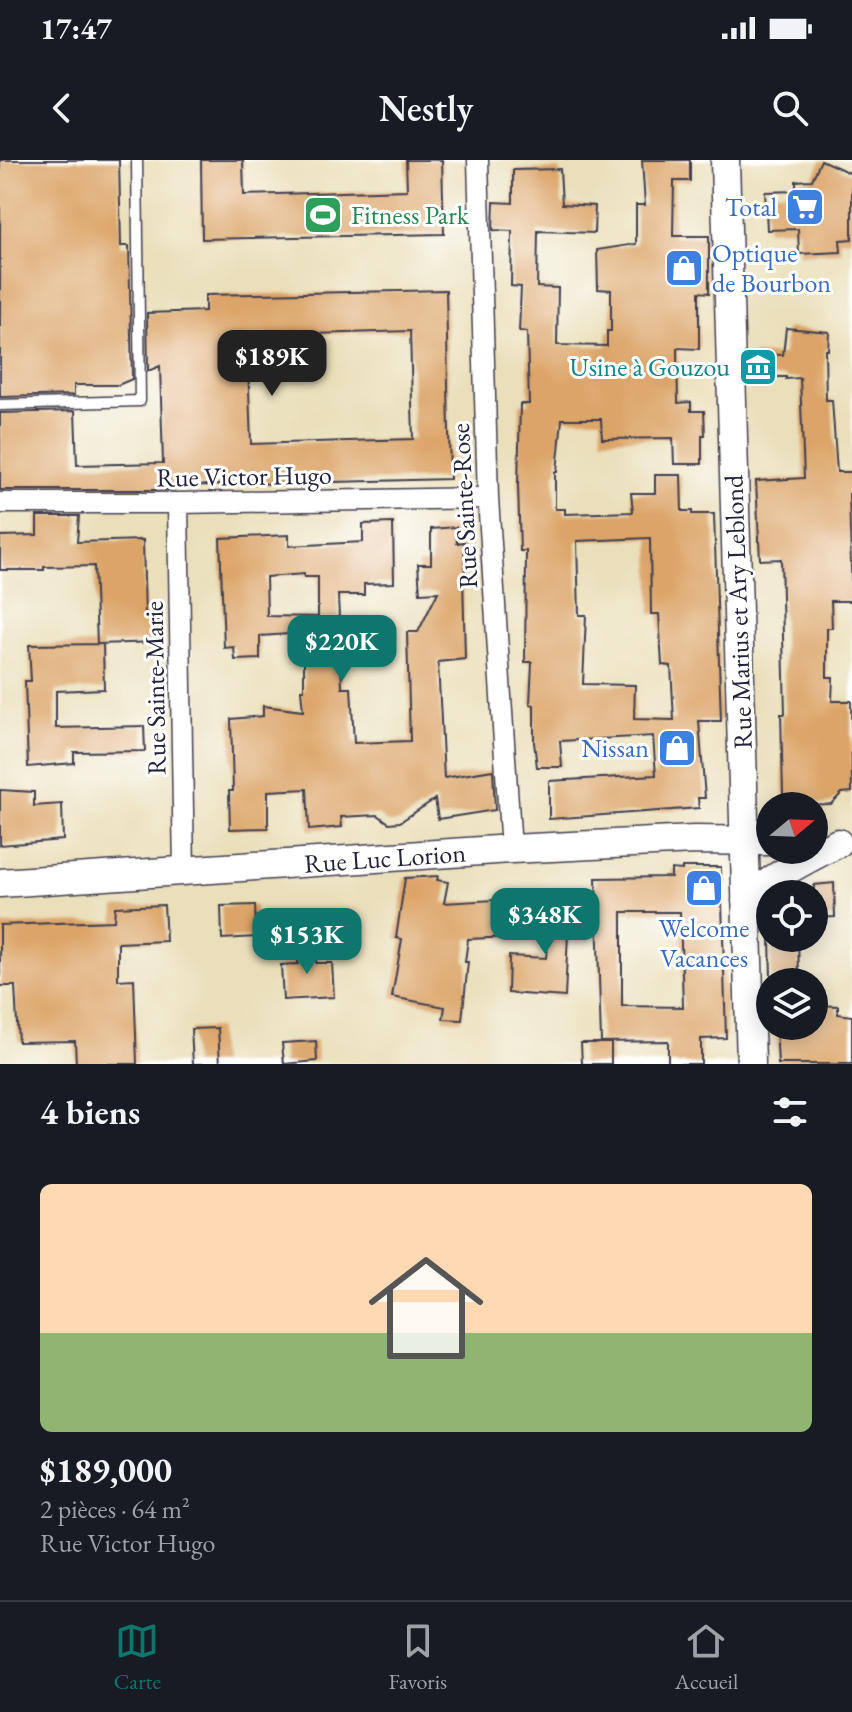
<!DOCTYPE html>
<html lang="fr">
<head>
<meta charset="utf-8">
<style>
  body { margin:0; font-family:"EB Garamond",serif; background:#242831; color:#f1f3f6; height:100vh; display:flex; flex-direction:column; font-size:30px; white-space:nowrap }
  * { box-sizing:border-box; margin:0 }
  p { font-size:26px; color:#9ea1a6 }
  .icon { flex:none; width:44px; height:44px; fill:none; stroke:currentColor; stroke-width:2; stroke-linecap:round; stroke-linejoin:round }
  .map { position:relative; height:904px; overflow:hidden }
  .panel { display:flex; flex-direction:column; background:#171b24; flex:1 }
  .panel>* { flex:none }
  .needle { width:52px; rotate:71deg }
  .buttons { position:absolute; left:756px; top:632px; display:grid; gap:16px }
  .buttons a { display:grid; place-items:center; width:72px; height:72px; border-radius:50%; background:#171b24; box-shadow:0 4px 20px #0003; font-size:40px }
  .price { position:absolute; translate:-50% -68px; padding:0 18px; border-radius:16px; background:#0f766e; color:#fff; font-size:26px; line-height:52px; filter:drop-shadow(0 2px 4px #0008) }
  .price::after { content:''; position:absolute; left:50%; top:48px; width:24px; height:18px; margin-left:-12px; background:inherit; clip-path:polygon(0 0,100% 0,50% 100%) }
  .price.on { background:#222; color:#fff }
  ul { padding:0; list-style:none }
  li { display:grid; align-content:center; gap:16px; height:424px; padding:0 40px }
  li+li { border-top:2px solid #363941 }
  li span { display:grid; place-items:center; height:248px; border-radius:12px; color:#555 }
  li>.icon { margin-inline-start:auto }
  span .icon { width:144px; height:144px; fill:#fffc; stroke-width:1 }
  li b { font-size:34px }
  h2 { display:flex; justify-content:space-between; align-items:center; height:96px; padding:0 40px; font-size:34px }
  .status { display:flex; justify-content:space-between; align-items:center; height:56px; padding:0 40px; background:#171b24; direction:ltr }
  .status svg { height:22px; fill:currentColor }
  header { display:flex; justify-content:space-between; align-items:center; height:104px; padding:0 40px; background:#171b24; font-size:36px; font-weight:600 }
  .tab-bar { display:flex; justify-content:space-around; align-items:center; height:112px; border-top:2px solid #363941; background:#171b24; font-size:22px; color:#9ea1a6 }
  .tab-bar a { display:grid; justify-items:center; gap:4px }
  .tab-bar .on { color:#0f766e }
  .map>svg:first-child { display:block }
</style>
</head>
<body>
<div class="status"><b>17:47</b><svg viewBox="0 0 49 12"><path d="M0 12V9h3v3zM5 12V6h3v6zM10 12V3h3v9zM15 12V0h3v12zM26 1h20v11H26zM47 4h2v5h-2z"/></svg></div>
<header><svg class="icon" aria-label="back" viewBox="0 0 24 24"><path d="M15 5l-7 7 7 7"/></svg>Nestly<svg class="icon" aria-label="search" viewBox="0 0 24 24"><circle cx="10" cy="10" r="6"/><path d="M15 15l6 6"/></svg></header>
<div class="map">
<svg width="852" height="904" viewBox="0 0 852 904">
  <rect width="100%" height="100%" fill="#fff"/>
  <filter id="ink" filterUnits="userSpaceOnUse"><feTurbulence type="fractalNoise" baseFrequency=".0125" numOctaves="2"/><feDisplacementMap in="SourceGraphic" scale="16" xChannelSelector="R" yChannelSelector="G"/><feConvolveMatrix kernelMatrix="1 2 1 2 8 2 1 2 1" color-interpolation-filters="sRGB"/></filter>
  <filter id="wash" filterUnits="userSpaceOnUse"><feTurbulence type="fractalNoise" baseFrequency=".006" numOctaves="4" result="noise"/><feDisplacementMap in="SourceGraphic" scale="32" xChannelSelector="R" yChannelSelector="G"/><feGaussianBlur stdDeviation="1.8" result="paint"/><feColorMatrix in="noise" values="0 0 0 0 0 0 0 0 0 0 0 0 0 0 0 0 0 1.4 0 .05"/><feComposite in="paint" operator="in"/></filter>
  <g filter="url(#wash)">
    <rect width="100%" height="100%" fill="#eadfba"/>
    <g id="blocks">
      <!-- building -->
      <path fill="#dba468" fill-rule="evenodd" d="M 0,0 L 119,0 L 121,86 L 129,86 L 132,219 L 118,225 L 74,225 L 74,235 L 0,237 Z
        M 201,0 L 243,0 L 244,35 L 407,30 L 406,0 L 442,0 L 444,74 L 202,79 Z
        M 642,0 L 690,0 L 690,21 L 674,21 L 673,76 L 709,76 L 709,133 L 699,132 L 699,189 L 677,188 L 678,243 L 691,242 L 691,251 L 704,251 L 705,275 L 702,275 L 702,304 L 674,304 L 673,278 L 602,279 L 601,259 L 562,259 L 557,312 L 555,312 L 555,349 L 565,349 L 565,354 L 633,352 L 631,333 L 655,333 L 655,315 L 681,315 L 682,351 L 692,351 L 692,354 L 714,354 L 721,561 L 699,561 L 705,638 L 698,638 L 699,648 L 549,659 L 549,621 L 656,615 L 653,576 L 560,581 L 562,607 L 537,607 L 534,582 L 534,545 L 530,544 L 532,502 L 525,502 L 526,391 L 520,391 L 518,325 L 520,244 L 529,244 L 527,172 L 519,171 L 521,127 L 511,126 L 512,71 L 493,70 L 494,42 L 513,43 L 513,10 L 560,9 L 562,44 L 595,46 L 594,73 L 538,71 L 537,127 L 558,128 L 557,185 L 607,186 L 607,171 L 611,171 L 611,130 L 598,129 L 597,90 L 636,84 L 636,45 L 645,45 ZM 650,378 L 651,454 L 659,454 L 662,505 L 671,506 L 674,560 L 634,559 L 635,525 L 583,524 L 586,455 L 579,455 L 577,381 Z
        M 821,0 L 852,14 L 852,79 L 840,80 L 841,92 L 799,94 L 798,69 L 767,70 L 765,32 L 796,31 L 796,21 L 812,20 Z
        M 446,130 L 450,319 L 174,326 L 174,330 L 0,330 L 0,253 L 75,251 L 77,305 L 163,303 L 160,206 L 148,211 L 147,153 L 205,151 L 205,135 ZM 410,171 L 413,279 L 251,284 L 247,176 Z
        M 786,168 L 829,172 L 828,190 L 825,190 L 826,240 L 832,240 L 837,312 L 852,312 L 852,334 L 849,334 L 852,441 L 831,441 L 832,468 L 827,468 L 827,517 L 833,517 L 832,541 L 851,541 L 852,632 L 842,633 L 831,644 L 794,645 L 783,634 L 781,554 L 785,554 L 781,399 L 760,400 L 756,321 L 804,318 L 800,218 L 786,219 L 786,217 L 754,217 L 753,194 L 783,195 Z
        M 37,356 L 79,356 L 77,382 L 143,380 L 145,456 L 158,456 L 158,482 L 97,484 L 94,406 L 44,407 L 44,410 L 0,410 L 0,376 L 37,375 Z
        M 393,363 L 394,423 L 364,424 L 364,435 L 338,435 L 342,528 L 351,528 L 354,583 L 410,581 L 407,472 L 418,472 L 438,432 L 420,433 L 418,404 L 431,404 L 431,369 L 456,367 L 457,383 L 464,382 L 465,415 L 463,415 L 465,499 L 438,502 L 444,618 L 493,610 L 495,650 L 438,659 L 435,639 L 400,662 L 389,663 L 378,655 L 341,657 L 342,667 L 309,670 L 307,629 L 268,631 L 268,668 L 230,669 L 229,631 L 233,631 L 231,559 L 263,556 L 263,546 L 303,551 L 301,530 L 304,530 L 304,473 L 260,476 L 260,499 L 235,500 L 234,487 L 224,488 L 220,378 L 289,375 L 289,386 L 363,382 L 363,364 ZM 304,414 L 304,417 L 318,417 L 318,457 L 267,456 L 266,417 Z
        M 103,484 L 104,529 L 56,531 L 56,568 L 144,566 L 145,591 L 74,592 L 74,603 L 28,607 L 25,521 L 31,521 L 29,485 Z
        M 0,630 L 34,632 L 34,646 L 62,644 L 63,680 L 0,685 Z
        M 682,707 L 721,707 L 726,878 L 701,879 L 701,904 L 668,904 L 668,881 L 601,882 L 596,718 L 671,717 L 671,709 L 682,710 ZM 622,752 L 680,752 L 683,847 L 622,846 Z
        M 438,716 L 437,720 L 448,722 L 444,743 L 512,739 L 510,777 L 468,779 L 465,802 L 468,802 L 462,860 L 443,859 L 445,847 L 392,837 L 402,779 L 396,778 L 405,718 Z
        M 834,723 L 835,757 L 814,758 L 814,725 Z
        M 548,731 L 570,731 L 565,837 L 508,833 L 509,796 L 546,798 L 550,753 L 548,753 Z
        M 164,745 L 166,781 L 118,783 L 118,820 L 134,819 L 137,904 L 76,904 L 75,881 L 18,882 L 15,826 L 0,826 L 0,765 L 114,761 L 115,747 Z
        M 255,745 L 256,777 L 222,779 L 221,746 Z
        M 770,778 L 798,778 L 799,815 L 771,818 Z
        M 315,780 L 316,803 L 332,803 L 334,837 L 283,840 L 281,805 L 298,804 L 297,781 Z
        M 814,845 L 838,846 L 838,854 L 852,856 L 852,904 L 778,904 L 776,866 L 814,866 Z
        M 218,868 L 220,904 L 193,904 L 191,869 Z
        M 316,881 L 317,901 L 284,904 L 282,883 Z
        M 581,883 L 611,883 L 611,904 L 582,904 Z"/>
    </g>
  </g>
  <g filter="url(#ink)">
    <use href="#blocks" fill-opacity="0" stroke="#403e4e" stroke-width="2"/>
    <g fill="none" stroke-linecap="round" stroke-linejoin="round">
      <!-- lane casing -->
      <g stroke="#403e4e" stroke-width="13">
        <path id="lane" d="M 0,245 L 140,241 L 137,0"/>
      </g>
      <!-- street casing -->
      <g stroke="#403e4e" stroke-width="23">
        <path id="street" d="M 478,0 L 488,338 L 511,689
          M 0,343 L 178,343 L 488,338
          M 178,343 L 184,712"/>
      </g>
      <!-- secondary casing -->
      <g stroke="#403e4e" stroke-width="31">
        <path id="secondary" d="M 725,0 L 751,904
          M 0,723 L 511,689 L 694,680 L 770,681
          M 746,740 C 773,716 805,700 838,683"/>
      </g>
      <!-- lane -->
      <use href="#lane" stroke="#fff" stroke-width="10"/>
      <!-- street -->
      <use href="#street" stroke="#fff" stroke-width="20"/>
      <!-- secondary -->
      <use href="#secondary" stroke="#fff" stroke-width="28"/>
    </g>
  </g>
  <!-- icons -->
  <defs>
    <g id="supermarket-square" transform="scale(2)"><rect x="-9" y="-9" width="18" height="18" rx="4" fill="#3f7fe0" stroke="#fff"/><path d="M-6-5.5h2.5l.6 2H6L4.5 2H-2.5L-4.4-4H-6ZM-1.5 3.2a1.3 1.3 0 1 0 .1 0ZM3 3.2a1.3 1.3 0 1 0 .1 0Z" fill="#fff"/></g>
    <g id="stadium-square" transform="scale(2)"><rect x="-9" y="-9" width="18" height="18" rx="4" fill="#2e9e5b" stroke="#fff"/><path d="M0-5a6.5 5 0 1 0 0 10a6.5 5 0 1 0 0-10ZM-3.5-1.8h7v3.6h-7Z" fill="#fff"/></g>
    <g id="shop-square" transform="scale(2)"><rect x="-9" y="-9" width="18" height="18" rx="4" fill="#3f7fe0" stroke="#fff"/><path d="M-5-2.5h2.3a2.7 3.5 0 0 1 5.4 0H5L5.5 6h-11ZM-1.5-2.5h3a1.5 2.3 0 0 0-3 0Z" fill="#fff"/></g>
    <g id="museum-square" transform="scale(2)"><rect x="-9" y="-9" width="18" height="18" rx="4" fill="#0f9aa8" stroke="#fff"/><path d="M0-6L6-3V-2H-6V-3ZM-5-1h2V3h-2ZM-1-1h2V3h-2ZM3-1h2V3H3ZM-6 4H6V6H-6Z" fill="#fff"/></g>
  </defs>
  <g fill-rule="evenodd">
    <use href="#supermarket-square" x="805" y="47"/>
    <use href="#stadium-square" x="323" y="55"/>
    <use href="#shop-square" x="684" y="108"/>
    <use href="#museum-square" x="758" y="207"/>
    <use href="#shop-square" x="677" y="588"/>
    <use href="#shop-square" x="704" y="728"/>
  </g>
  <g text-anchor="middle" stroke-width="6" stroke-linejoin="round" paint-order="stroke">
    <!-- shop labels -->
    <g font-size="26" fill="#366cbe" stroke="#fff" text-anchor="end">
      <text x="777" y="56">Total</text>
      <text x="712" y="102" text-anchor="start">Optique<tspan x="712" dy="30">de Bourbon</tspan></text>
      <text x="649" y="597">Nissan</text>
      <text x="704" y="777" text-anchor="middle">Welcome<tspan x="704" dy="30">Vacances</tspan></text>
    </g>
    <!-- leisure labels -->
    <g font-size="26" fill="#27864d" stroke="#fff" text-anchor="start">
      <text x="351" y="64">Fitness Park</text>
    </g>
    <!-- culture labels -->
    <g font-size="26" fill="#0d838f" stroke="#fff" text-anchor="end">
      <text x="730" y="216">Usine à Gouzou</text>
    </g>
    <!-- street labels -->
    <g font-size="26" fill="#22223b" stroke="#fff">
      <text transform="translate(244 316) rotate(-1)" y="9">Rue Victor Hugo</text>
      <text transform="translate(464 346) rotate(-93)" y="9">Rue Sainte-Rose</text>
      <text transform="translate(738 452) rotate(-92)" y="9">Rue Marius et Ary Leblond</text>
      <text transform="translate(155 528) rotate(-91)" y="9">Rue Sainte-Marie</text>
      <text transform="translate(385 698) rotate(-4)" y="9">Rue Luc Lorion</text>
    </g>
  </g>
</svg>
<div class="buttons">
<a><svg class="needle" viewBox="-14 -14 28 28"><path d="M0-13l5 13h-10z" fill="#e53935"/><path d="M0 13l5-13h-10z" fill="#9ea1a6"/></svg></a>
<a><svg class="icon" aria-label="locate" viewBox="0 0 24 24"><circle cx="12" cy="12" r="6"/><path d="M12 2v4M12 18v4M2 12h4M18 12h4"/></svg></a>
<a><svg class="icon" aria-label="layers" viewBox="0 0 24 24"><path d="M12 4l9 5-9 5-9-5zM3 14l9 5 9-5"/></svg></a>
</div>
<b class="price on" style="left:272px;top:238px">$189K</b>
<b class="price" style="left:342px;top:523px">$220K</b>
<b class="price" style="left:545px;top:796px">$348K</b>
<b class="price" style="left:307px;top:816px">$153K</b>
</div>
<section class="panel">
<h2>4 biens<svg class="icon" aria-label="filters" viewBox="0 0 24 24"><path d="M4 7h16M4 17h16"/><circle cx="9" cy="7" r="2"/><circle cx="15" cy="17" r="2"/></svg></h2>
<ul>
<li><span style="background:linear-gradient(#ffd9b3 60%,#8fb573 0)"><svg class="icon" aria-label="home" viewBox="0 0 24 24"><path d="M3 11l9-7 9 7M6 9v11h12V9"/></svg></span><div><b>$189,000</b><p>2 pièces · 64 m²</p><p>Rue Victor Hugo</p></div></li>
</ul>
</section>
<nav class="tab-bar">
<a class="on"><svg class="icon" aria-label="map" viewBox="0 0 24 24"><path d="M3 6l6-2 6 2 6-2v14l-6 2-6-2-6 2zM9 4v14M15 6v14"/></svg>Carte</a>
<a><svg class="icon" aria-label="saved" viewBox="0 0 24 24"><path d="M7 4h10v16l-5-4-5 4z"/></svg>Favoris</a>
<a><svg class="icon" aria-label="home" viewBox="0 0 24 24"><path d="M3 11l9-7 9 7M6 9v11h12V9"/></svg>Accueil</a>
</nav>
</body>
</html>
